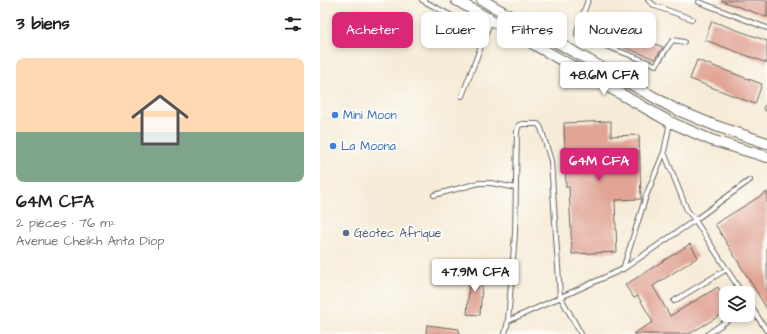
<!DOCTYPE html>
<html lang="fr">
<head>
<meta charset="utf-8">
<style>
  body { margin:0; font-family:"Architects Daughter",sans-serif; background:#f2f2f2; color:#222; height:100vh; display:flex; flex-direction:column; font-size:15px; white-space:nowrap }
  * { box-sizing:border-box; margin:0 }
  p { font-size:13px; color:#767676 }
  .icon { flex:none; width:22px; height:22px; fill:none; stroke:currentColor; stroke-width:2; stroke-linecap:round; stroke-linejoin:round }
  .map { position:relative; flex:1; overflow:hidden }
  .sheet { display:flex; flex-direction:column; background:#fff; width:320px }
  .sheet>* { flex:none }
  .guide { position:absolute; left:12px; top:12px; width:375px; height:36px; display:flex; gap:8px }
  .buttons { position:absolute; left:399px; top:286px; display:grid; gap:8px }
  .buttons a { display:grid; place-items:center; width:36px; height:36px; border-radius:8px; background:#fff; box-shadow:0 2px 6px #0003; font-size:20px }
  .price { position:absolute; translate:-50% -34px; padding:0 9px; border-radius:4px; background:#fff; color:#222; font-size:13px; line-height:26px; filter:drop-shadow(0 1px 2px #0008) }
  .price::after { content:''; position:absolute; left:50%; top:24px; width:12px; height:9px; margin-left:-6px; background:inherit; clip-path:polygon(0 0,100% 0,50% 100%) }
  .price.current { background:#db2777; color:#fff }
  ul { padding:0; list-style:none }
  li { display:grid; align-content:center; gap:8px; height:212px; padding:0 16px }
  li span { display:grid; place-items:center; height:124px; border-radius:8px; color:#555 }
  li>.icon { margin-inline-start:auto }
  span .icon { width:72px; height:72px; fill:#fffc; stroke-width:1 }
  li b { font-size:17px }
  h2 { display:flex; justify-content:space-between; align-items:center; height:48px; padding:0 16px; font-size:17px }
  .chip { padding:0 14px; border-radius:8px; background:#fff; box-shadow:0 2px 6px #0003; font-size:14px; line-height:36px }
  .chip.current { background:#db2777; color:#fff }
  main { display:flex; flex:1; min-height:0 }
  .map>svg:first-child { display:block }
</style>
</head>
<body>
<main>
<section class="sheet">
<h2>3 biens<svg class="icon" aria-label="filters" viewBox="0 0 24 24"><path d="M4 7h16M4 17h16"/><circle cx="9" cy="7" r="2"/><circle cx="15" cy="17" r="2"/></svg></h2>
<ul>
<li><span style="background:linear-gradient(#ffd9b3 60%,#7fa58c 0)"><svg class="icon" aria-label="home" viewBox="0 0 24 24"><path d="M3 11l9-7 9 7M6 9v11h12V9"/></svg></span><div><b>64M CFA</b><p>2 pièces · 76 m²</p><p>Avenue Cheikh Anta Diop</p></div></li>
</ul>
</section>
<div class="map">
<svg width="447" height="334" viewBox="0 0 447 334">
  <rect width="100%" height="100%" fill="#fdfcf7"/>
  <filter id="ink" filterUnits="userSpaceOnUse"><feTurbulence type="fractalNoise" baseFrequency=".025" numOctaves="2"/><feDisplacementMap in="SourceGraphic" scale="8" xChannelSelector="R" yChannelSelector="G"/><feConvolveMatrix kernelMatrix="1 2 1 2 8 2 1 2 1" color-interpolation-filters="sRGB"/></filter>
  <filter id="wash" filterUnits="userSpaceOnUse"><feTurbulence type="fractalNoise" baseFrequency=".012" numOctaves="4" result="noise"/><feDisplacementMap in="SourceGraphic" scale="16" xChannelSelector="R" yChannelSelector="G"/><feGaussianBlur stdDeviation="0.9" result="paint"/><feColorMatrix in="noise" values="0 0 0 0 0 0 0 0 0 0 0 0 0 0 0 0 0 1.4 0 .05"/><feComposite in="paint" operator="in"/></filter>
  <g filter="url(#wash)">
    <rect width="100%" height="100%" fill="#f6ebd7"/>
    <g id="blocks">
      <!-- building -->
      <path fill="#e1a495" d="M 402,0 L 447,0 L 447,17 L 402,1 Z
        M 270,20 L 343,47 L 335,59 L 265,33 Z
        M 392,21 L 447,41 L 447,63 L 385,40 Z
        M 377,60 L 442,84 L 435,104 L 370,79 Z
        M 291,121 L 291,136 L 319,135 L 321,199 L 295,200 L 297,252 L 252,254 L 249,187 L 246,187 L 244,123 Z
        M 447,192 L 447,309 L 395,224 Z
        M 370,244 L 378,257 L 333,286 L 350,316 L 398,287 L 406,300 L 406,312 L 369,334 L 313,334 L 333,322 L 318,296 L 314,298 L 305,285 Z
        M 150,272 L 163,272 L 160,315 L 147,314 Z
        M 107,325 L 139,329 L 139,334 L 106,334 Z"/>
    </g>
  </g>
  <g filter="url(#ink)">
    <use href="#blocks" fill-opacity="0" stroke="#68645d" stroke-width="1"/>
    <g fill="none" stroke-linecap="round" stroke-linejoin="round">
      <!-- service casing -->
      <g stroke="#68645d" stroke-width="6">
        <path id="service" d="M 102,0 L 165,34
          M 268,0 L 257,31 L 257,35 L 336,65 L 349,45 L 353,40 L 364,42
          M 328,0 L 335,6 L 372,19
          M 379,2 L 447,28
          M 142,96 L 171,20
          M 446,108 L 447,107
          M 344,152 L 367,210 L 375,220 L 422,293
          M 114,195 L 159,183 L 171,183 L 196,188
          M 303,269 L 326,196 L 344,152 L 350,122
          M 354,301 L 407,269
          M 428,302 L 447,331
          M 188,321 L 303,269 L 375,220 L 430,180
          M 185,334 L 188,321 L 195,234 L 197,131 L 199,125 L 203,124 L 218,124 L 221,128 L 231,161 L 240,296 L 261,334
          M 388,334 L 415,315"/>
      </g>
      <!-- tertiary casing -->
      <g stroke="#68645d" stroke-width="12">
        <path id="tertiary" d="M 136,0 L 350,122 L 391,140 L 447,157
          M 162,0 L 355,109 L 396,126 L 447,143"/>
      </g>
      <!-- service -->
      <use href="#service" stroke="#fff" stroke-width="4"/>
      <!-- tertiary -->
      <use href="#tertiary" stroke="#fff" stroke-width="10"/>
    </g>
  </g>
  <!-- markers -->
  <g fill="#3f7fe0" stroke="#fdfcf7" stroke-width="1.5">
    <circle cx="15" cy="115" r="4"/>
    <circle cx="13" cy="146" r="4"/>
  </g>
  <circle fill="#5c6f8a" stroke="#fdfcf7" stroke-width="1.5" cx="26" cy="233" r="4"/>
  <g text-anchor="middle" stroke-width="4" stroke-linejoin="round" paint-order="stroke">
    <!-- shop labels -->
    <g font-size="12" fill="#366cbe" stroke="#fdfcf7" text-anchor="start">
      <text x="23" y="119">Mini Moon</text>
      <text x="21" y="150">La Moona</text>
    </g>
    <!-- service labels -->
    <g font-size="12" fill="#4e5e75" stroke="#fdfcf7" text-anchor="start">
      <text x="34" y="237">Géotec Afrique</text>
    </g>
  </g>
</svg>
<div class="buttons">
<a><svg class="icon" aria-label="layers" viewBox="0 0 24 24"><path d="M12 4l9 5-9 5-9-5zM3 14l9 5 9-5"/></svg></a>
</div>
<b class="price" style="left:284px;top:96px">48.6M CFA</b>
<b class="price current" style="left:279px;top:182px">64M CFA</b>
<b class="price" style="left:155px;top:293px">47.9M CFA</b>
<div class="guide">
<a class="chip current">Acheter</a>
<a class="chip">Louer</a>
<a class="chip">Filtres</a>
<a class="chip">Nouveau</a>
</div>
</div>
</main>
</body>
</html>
